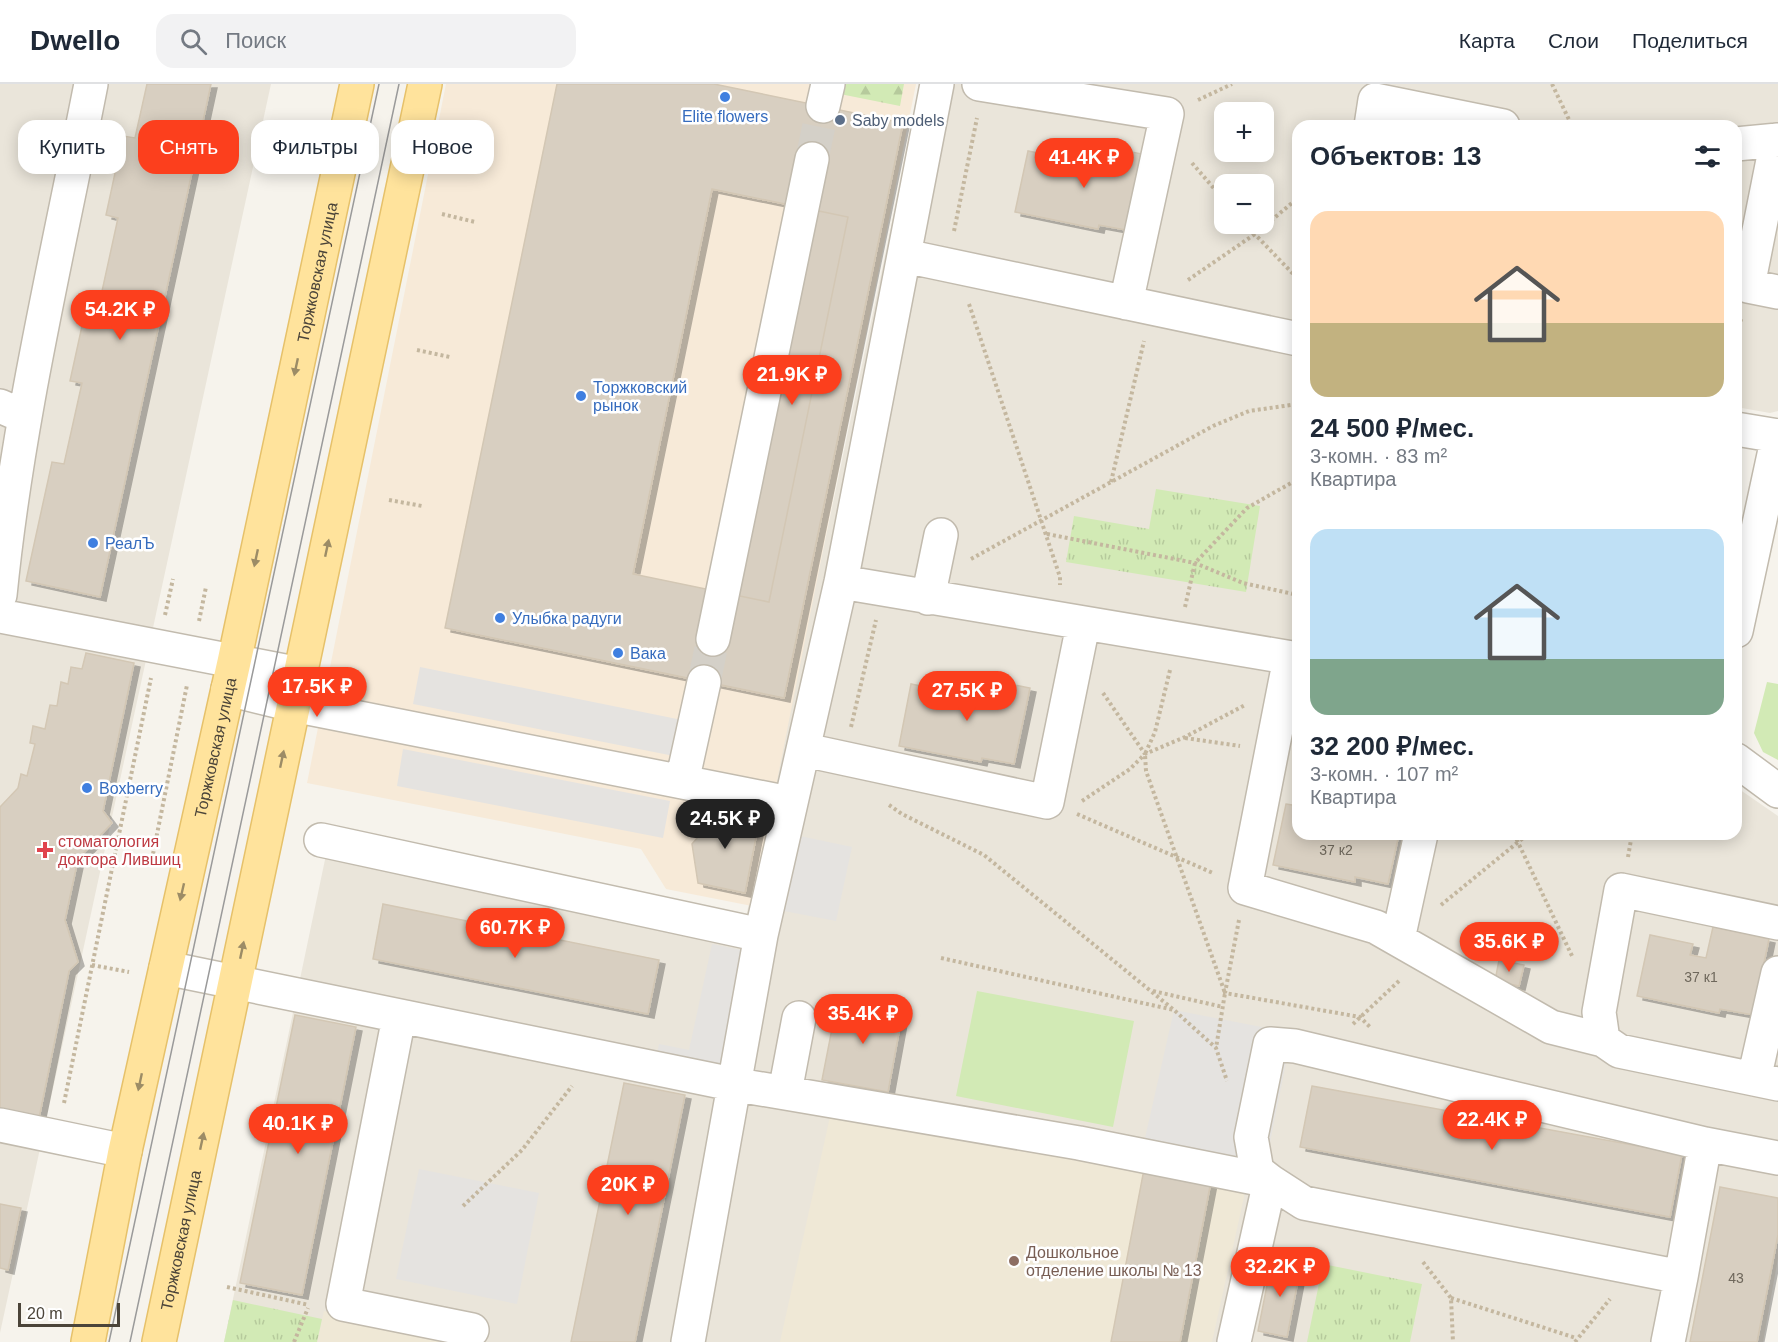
<!DOCTYPE html>
<html lang="ru">
<head>
<meta charset="utf-8">
<style>
  body { margin:0; font-family:Helvetica,sans-serif; background:#f2f2f3; color:#1f2937; height:100vh; display:flex; flex-direction:column; font-size:22px; white-space:nowrap }
  * { box-sizing:border-box; margin:0 }
  p { font-size:20px; color:#747a83 }
  .icon { flex:none; width:33px; height:33px; fill:none; stroke:currentColor; stroke-width:2; stroke-linecap:round; stroke-linejoin:round }
  .map { position:relative; flex:1; overflow:hidden }
  .drawer { position:absolute; left:1292px; top:36px; width:450px; height:720px; display:flex; flex-direction:column; background:#fff; border-radius:18px; box-shadow:0 3px 15px #0003 }
  .drawer>* { flex:none }
  .guide { position:absolute; left:18px; top:36px; width:570px; height:54px; display:flex; gap:12px }
  .tools { position:absolute; left:1214px; top:18px; display:grid; gap:12px }
  .tools a { display:grid; place-items:center; width:60px; height:60px; border-radius:12px; background:#fff; box-shadow:0 3px 15px #0003; font-size:30px }
  .scale { position:absolute; left:18px; bottom:15px; width:102px; box-sizing:border-box; padding-left:6px; border:3px solid #4b4439; border-top:0; font-size:16px; line-height:21px; white-space:nowrap; color:#4b4439; -webkit-text-stroke:4px #fff; paint-order:stroke }
  .price { position:absolute; translate:-50% -51px; padding:0 14px; border-radius:21px; background:#fc3f1d; color:#fff; font-size:20px; line-height:39px; filter:drop-shadow(0 2px 3px #0008) }
  .price::after { content:''; position:absolute; left:50%; top:36px; width:18px; height:14px; margin-left:-9px; background:inherit; clip-path:polygon(0 0,100% 0,50% 100%) }
  .price.on { background:#222; color:#fff }
  ul { padding:0; list-style:none }
  li { display:grid; align-content:center; gap:12px; height:318px; padding:0 18px }
  li span { display:grid; place-items:center; height:186px; border-radius:18px; color:#555 }
  li>.icon { margin-inline-start:auto }
  span .icon { width:108px; height:108px; fill:#fffc; stroke-width:1 }
  li b { font-size:26px }
  h2 { display:flex; justify-content:space-between; align-items:center; height:72px; padding:0 18px; font-size:26px }
  .tag { padding:0 21px; border-radius:18px; background:#fff; box-shadow:0 3px 15px #0003; font-size:21px; line-height:54px }
  .tag.on { background:#fc3f1d; color:#fff }
  header { display:flex; align-items:center; gap:36px; box-sizing:border-box; height:84px; padding:0 30px; background:#fff; border-bottom:2px solid #e0e1e3 }
  header strong { font-size:28px }
  nav { display:flex; gap:33px; margin-inline-start:auto; font-size:21px }
  .search { width:420px; height:54px; background:#f2f2f3; display:flex; align-items:center; gap:15px; box-sizing:border-box; padding:0 21px; border-radius:18px; color:#747a83; font-size:22px }
  .map>svg:first-child { display:block }
</style>
</head>
<body>
<header>
<strong>Dwello</strong>
<div class="search"><svg class="icon" aria-label="search" viewBox="0 0 24 24"><circle cx="10" cy="10" r="6"/><path d="M15 15l6 6"/></svg>Поиск</div>
<nav><a>Карта</a><a>Слои</a><a>Поделиться</a></nav>
</header>
<div class="map">
<svg width="1778" height="1258" viewBox="0 0 1778 1258">
  <defs>
    <pattern id="forest-firs" width="22" height="20" patternUnits="userSpaceOnUse" patternTransform="scale(1.5)"><rect width="22" height="20" fill="#d2eab5"/><path d="M5 1l3.5 6h-7zM16 11l3.5 6h-7z" fill="#b6ca9c"/></pattern>
    <pattern id="park-tufts" width="24" height="20" patternUnits="userSpaceOnUse" patternTransform="scale(1.5)"><rect width="24" height="20" fill="#d2eab5"/><path d="M3 7l-1-3M5 7V3M7 7l1-3M15 17l-1-3M17 17v-4M19 17l1-3" fill="none" stroke="#b6ca9c"/></pattern>
    <filter id="shadow"><feDropShadow dx="6" dy="4" stdDeviation="0" flood-color="#0004"/></filter>
  </defs>
  <rect width="100%" height="100%" fill="#f6f3ec"/>
  <!-- residential -->
  <path fill="#eae5da" fill-rule="evenodd" d="M 0,0 L 271,0 L 0,1249 Z
    M 921,0 L 1778,0 L 1778,327 L 1770,329 L 1736,323 L 1736,42 L 1298,42 L 1298,750 L 1736,750 L 1736,703 L 1778,732 L 1778,1174 L 1763,1258 L 224,1258 L 331,747 L 745,838 ZM 1224,28 L 1263,28 L 1263,68 L 1224,68 ZM 1224,100 L 1263,100 L 1263,140 L 1224,140 Z"/>
  <!-- commercial -->
  <path fill="#f7ead8" d="M 446,0 L 916,0 L 752,822 L 666,805 L 641,765 L 307,699 Z"/>
  <!-- education -->
  <path fill="#efe8d6" d="M 831,1028 L 1248,1095 L 1212,1258 L 780,1258 Z
    M 324,1227 L 481,1258 L 317,1258 Z"/>
  <!-- green -->
  <path fill="#d2eab5" d="M 1767,598 L 1778,600 L 1778,676 L 1763,668 L 1754,649 Z
    M 977,907 L 1134,937 L 1113,1043 L 956,1012 Z"/>
  <!-- forest -->
  <path fill="url(#forest-firs)" d="M 837,0 L 904,0 L 900,22 L 835,9 Z"/>
  <!-- park -->
  <path fill="url(#park-tufts)" d="M 1156,405 L 1260,422 L 1246,508 L 1066,478 L 1074,432 L 1149,445 Z
    M 1323,1180 L 1422,1200 L 1410,1258 L 1307,1258 Z
    M 233,1216 L 322,1235 L 317,1258 L 224,1258 Z"/>
  <!-- parking -->
  <path fill="#e5e3e0" d="M 420,583 L 687,637 L 679,673 L 413,620 Z
    M 403,665 L 670,717 L 663,754 L 397,702 Z
    M 800,752 L 852,763 L 836,837 L 784,827 Z
    M 712,860 L 746,867 L 721,989 L 656,975 L 659,960 L 689,966 Z
    M 1174,926 L 1292,949 L 1264,1088 L 1143,1063 Z
    M 419,1085 L 539,1109 L 517,1220 L 396,1195 Z"/>
  <!-- building -->
  <path fill="#d8cfc1" stroke="#d3c7b4" stroke-width="1.5" fill-rule="evenodd" filter="url(#shadow)" d="M 147,0 L 211,0 L 100,513 L 26,497 L 52,378 L 64,380 L 82,299 L 70,297 L 87,219 L 99,221 L 118,134 L 106,131 L 123,52 L 135,54 Z
    M 557,0 L 714,0 L 903,39 L 784,614 L 445,544 ZM 712,105 L 848,133 L 769,518 L 633,490 Z
    M 1091,60 L 1147,71 L 1131,147 L 1099,141 L 1098,145 L 1015,128 L 1028,67 L 1071,76 L 1068,87 L 1085,90 Z
    M 814,126 L 848,133 L 769,518 L 735,511 Z
    M 86,569 L 134,579 L 103,727 L 112,739 L 78,775 L 65,836 L 78,878 L 69,887 L 38,1039 L 0,1031 L 0,723 L 18,704 L 21,690 L 27,692 L 35,660 L 30,659 L 33,642 L 45,645 L 50,621 L 57,622 L 61,598 L 68,600 L 71,583 L 82,585 Z
    M 974,593 L 1030,604 L 1014,680 L 982,674 L 981,678 L 899,662 L 911,600 L 954,609 L 952,620 L 968,623 Z
    M 715,719 L 749,725 L 745,746 L 757,748 L 745,809 L 698,799 L 692,760 L 710,739 Z
    M 1286,720 L 1298,722 L 1298,750 L 1399,750 L 1388,800 L 1355,793 L 1355,798 L 1273,781 Z
    M 383,820 L 659,876 L 648,930 L 373,875 Z
    M 1713,843 L 1769,855 L 1753,931 L 1720,925 L 1719,929 L 1637,912 L 1650,851 L 1693,860 L 1690,871 L 1706,874 Z
    M 1499,876 L 1524,881 L 1519,902 L 1495,897 Z
    M 838,914 L 903,926 L 888,1008 L 822,996 Z
    M 295,931 L 356,943 L 302,1211 L 240,1199 Z
    M 624,999 L 685,1011 L 658,1145 L 635,1258 L 571,1258 Z
    M 1312,1002 L 1682,1070 L 1670,1133 L 1300,1063 Z
    M 1145,1080 L 1212,1092 L 1180,1258 L 1111,1258 Z
    M 1720,1103 L 1778,1114 L 1778,1151 L 1757,1258 L 1690,1258 Z
    M 0,1120 L 21,1124 L 8,1186 L 0,1184 Z
    M 1272,1176 L 1301,1181 L 1287,1253 L 1258,1247 Z"/>
  <g fill="none" stroke-linecap="round" stroke-linejoin="round">
    <!-- minor-tunnel -->
    <path stroke="#d4d0c8" stroke-width="33" stroke-dasharray="33 16" stroke-linecap="butt" d="M 812,75 L 823,22
      M 704,598 L 713,555"/>
    <!-- minor casing -->
    <g stroke="#c2bbae" stroke-width="36">
      <path id="minor" d="M 979,0 L 1167,30 L 1126,219
        M 823,22 L 828,0
        M 1371,42 L 1375,16 L 1503,42
        M 1777,56 L 1748,202 L 1778,208
        M 1736,60 L 1778,56
        M 905,172 L 1298,255
        M 0,322 L 25,333
        M 1736,345 L 1778,352
        M 841,498 L 1298,575
        M 0,511 C 17,339 58,169 91,0
        M 928,514 L 941,451
        M 0,532 L 300,590
        M 1736,547 L 1778,352
        M 713,555 L 812,75
        M 1290,574 L 1245,804 L 1376,843 L 1551,943 L 1603,956 L 1619,967 L 1778,1000
        M 228,605 L 293,621 L 789,719
        M 805,666 L 1047,718 L 1083,541
        M 1736,676 L 1778,707
        M 682,698 L 704,598
        M 321,756 L 761,851
        M 1398,855 L 1421,750
        M 166,884 L 732,1000 L 1079,1059 L 1270,1097
        M 399,933 L 343,1220 L 472,1246
        M 1603,956 L 1599,928 L 1621,806 L 1778,839
        M 1754,995 L 1778,889
        M 785,1008 L 799,934
        M 0,1041 L 125,1067
        M 1270,1097 L 1257,1087 L 1251,1053 L 1270,960 L 1295,962 L 1705,1060
        M 1681,1193 L 1705,1060 L 1778,1074
        M 688,1258 L 761,851 L 841,498 L 937,0
        M 1234,1258 L 1270,1097 L 1304,1119 L 1681,1193 L 1668,1258"/>
    </g>
    <!-- major casing -->
    <g stroke="#e6c16a" stroke-width="36">
      <g id="major">
        <path id="s1" d="M 88,1258 L 125,1067 L 234,578 L 357,0"/>
        <path id="s2" d="M 159,1258 L 425,0"/>
      </g>
    </g>
    <!-- path -->
    <path stroke="#c4b79f" stroke-width="4" stroke-dasharray="3 3" stroke-linecap="butt" d="M 1552,0 L 1572,42
      M 1198,16 L 1232,0
      M 1192,79 L 1224,116
      M 442,130 L 475,138
      M 1245,140 L 1298,195
      M 954,147 L 977,34
      M 1188,196 L 1255,150 L 1298,114
      M 969,220 L 1060,493 L 1060,501
      M 1736,261 L 1741,235
      M 417,266 L 450,273
      M 1111,398 L 1144,257
      M 389,416 L 422,422
      M 1047,450 L 1195,479 L 1243,499 L 1298,511
      M 971,475 L 1213,342 L 1249,327 L 1298,320
      M 1185,523 L 1195,479 L 1247,424 L 1298,395
      M 165,531 L 173,495
      M 199,537 L 206,503
      M 1170,586 L 1155,648 L 1145,670 L 1146,687 L 1225,909 L 1216,964
      M 1103,609 L 1145,670
      M 851,643 L 876,536
      M 1185,654 L 1240,662
      M 1082,717 L 1130,685 L 1145,670 L 1185,653 L 1245,621
      M 889,721 L 902,730 L 984,771 L 1174,926
      M 1077,730 L 1213,789
      M 1514,750 L 1573,874
      M 153,770 L 187,601
      M 1628,773 L 1632,750
      M 1441,821 L 1528,750
      M 1239,836 L 1225,909 L 1360,933 L 1370,943
      M 941,874 L 1174,926 L 1216,964 L 1227,997
      M 92,881 L 129,888
      M 1153,907 L 1223,923
      M 1353,940 L 1400,896
      M 64,1019 L 151,594
      M 463,1122 L 522,1066 L 572,1002
      M 1423,1178 L 1451,1214 L 1453,1258
      M 227,1203 L 309,1221
      M 1451,1214 L 1576,1254
      M 294,1258 L 308,1224
      M 1575,1258 L 1610,1215"/>
    <!-- minor -->
    <use href="#minor" stroke="#fff" stroke-width="33"/>
    <!-- major -->
    <use href="#major" stroke="#ffe39c" stroke-width="33"/>
    <!-- tram -->
    <path stroke="#9a9a9a" stroke-width="1.5" d="M 109,1258 L 379,0
      M 130,1258 L 399,0"/>
  </g>
  <!-- one-way arrows -->
  <defs><path id="oneway-solid" d="M-6-.8H1V-3.2L6.5 0L1 3.2V.8H-6Z" transform="scale(1.5)"/></defs>
  <g fill="#9c8c66">
    <use href="#oneway-solid" transform="translate(296 283) rotate(102)"/>
    <use href="#oneway-solid" transform="translate(327 464) rotate(-78)"/>
    <use href="#oneway-solid" transform="translate(256 474) rotate(102)"/>
    <use href="#oneway-solid" transform="translate(282 675) rotate(-78)"/>
    <use href="#oneway-solid" transform="translate(182 808) rotate(103)"/>
    <use href="#oneway-solid" transform="translate(242 866) rotate(-78)"/>
    <use href="#oneway-solid" transform="translate(140 998) rotate(102)"/>
    <use href="#oneway-solid" transform="translate(202 1057) rotate(-78)"/>
  </g>
  <!-- markers -->
  <g fill="#3f7fe0" stroke="#fff" stroke-width="2">
    <circle cx="725" cy="13" r="6"/>
    <circle cx="581" cy="312" r="6"/>
    <circle cx="93" cy="459" r="6"/>
    <circle cx="500" cy="534" r="6"/>
    <circle cx="618" cy="569" r="6"/>
    <circle cx="87" cy="704" r="6"/>
  </g>
  <circle fill="#5c6f8a" stroke="#fff" stroke-width="2" cx="840" cy="36" r="6"/>
  <path fill="#e0444e" stroke="#fff" stroke-width="2" d="M42 757h6v6h6v6h-6v6h-6v-6h-6v-6h6z"/>
  <circle fill="#8d6e63" stroke="#fff" stroke-width="2" cx="1014" cy="1177" r="6"/>
  <g text-anchor="middle" stroke-width="5" stroke-linejoin="round" paint-order="stroke">
    <!-- number labels -->
    <g font-size="14" fill="#6e675b">
      <text x="1336" y="771">37 к2</text>
      <text x="1701" y="898">37 к1</text>
      <text x="1736" y="1199">43</text>
    </g>
    <!-- shop labels -->
    <g font-size="16" fill="#366cbe" stroke="#fff" text-anchor="start">
      <text x="725" y="38" text-anchor="middle">Elite flowers</text>
      <text x="593" y="309">Торжковский<tspan x="593" dy="18">рынок</tspan></text>
      <text x="105" y="465">РеалЪ</text>
      <text x="512" y="540">Улыбка радуги</text>
      <text x="630" y="575">Вака</text>
      <text x="99" y="710">Boxberry</text>
    </g>
    <!-- service labels -->
    <g font-size="16" fill="#4e5e75" stroke="#fff" text-anchor="start">
      <text x="852" y="42">Saby models</text>
    </g>
    <!-- street labels -->
    <g font-size="16" fill="#4b4439" stroke="#fff">
      <text dy="6" stroke="none"><textPath href="#s1" startOffset="1094">Торжковская улица</textPath></text>
      <text dy="6" stroke="none"><textPath href="#s1" startOffset="608">Торжковская улица</textPath></text>
      <text dy="6" stroke="none"><textPath href="#s2" startOffset="104">Торжковская улица</textPath></text>
    </g>
    <!-- health labels -->
    <g font-size="16" fill="#be3a42" stroke="#fff" text-anchor="start">
      <text x="58" y="763">стоматология<tspan x="58" dy="18">доктора Лившиц</tspan></text>
    </g>
    <!-- education labels -->
    <g font-size="16" fill="#785e54" stroke="#fff" text-anchor="start">
      <text x="1026" y="1174">Дошкольное<tspan x="1026" dy="18">отделение школы № 13</tspan></text>
    </g>
  </g>
</svg>
<div class="tools">
<a>+</a>
<a>−</a>
</div>
<div class="scale">20 m</div>
<b class="price" style="left:1084px;top:105px">41.4K ₽</b>
<b class="price" style="left:120px;top:257px">54.2K ₽</b>
<b class="price" style="left:792px;top:322px">21.9K ₽</b>
<b class="price" style="left:317px;top:634px">17.5K ₽</b>
<b class="price" style="left:967px;top:638px">27.5K ₽</b>
<b class="price on" style="left:725px;top:766px">24.5K ₽</b>
<b class="price" style="left:515px;top:875px">60.7K ₽</b>
<b class="price" style="left:1509px;top:889px">35.6K ₽</b>
<b class="price" style="left:863px;top:961px">35.4K ₽</b>
<b class="price" style="left:1492px;top:1067px">22.4K ₽</b>
<b class="price" style="left:298px;top:1071px">40.1K ₽</b>
<b class="price" style="left:628px;top:1132px">20K ₽</b>
<b class="price" style="left:1280px;top:1214px">32.2K ₽</b>
<div class="guide">
<a class="tag">Купить</a>
<a class="tag on">Снять</a>
<a class="tag">Фильтры</a>
<a class="tag">Новое</a>
</div>
<section class="drawer">
<h2>Объектов: 13<svg class="icon" aria-label="filters" viewBox="0 0 24 24"><path d="M4 7h16M4 17h16"/><circle cx="9" cy="7" r="2"/><circle cx="15" cy="17" r="2"/></svg></h2>
<ul>
<li><span style="background:linear-gradient(#ffd9b3 60%,#c2b280 0)"><svg class="icon" aria-label="home" viewBox="0 0 24 24"><path d="M3 11l9-7 9 7M6 9v11h12V9"/></svg></span><div><b>24 500 ₽/мес.</b><p>3-комн. · 83 m²</p><p>Квартира</p></div></li>
<li><span style="background:linear-gradient(#bfe0f5 70%,#7fa58c 0)"><svg class="icon" aria-label="home" viewBox="0 0 24 24"><path d="M3 11l9-7 9 7M6 9v11h12V9"/></svg></span><div><b>32 200 ₽/мес.</b><p>3-комн. · 107 m²</p><p>Квартира</p></div></li>
</ul>
</section>
</div>
</body>
</html>
